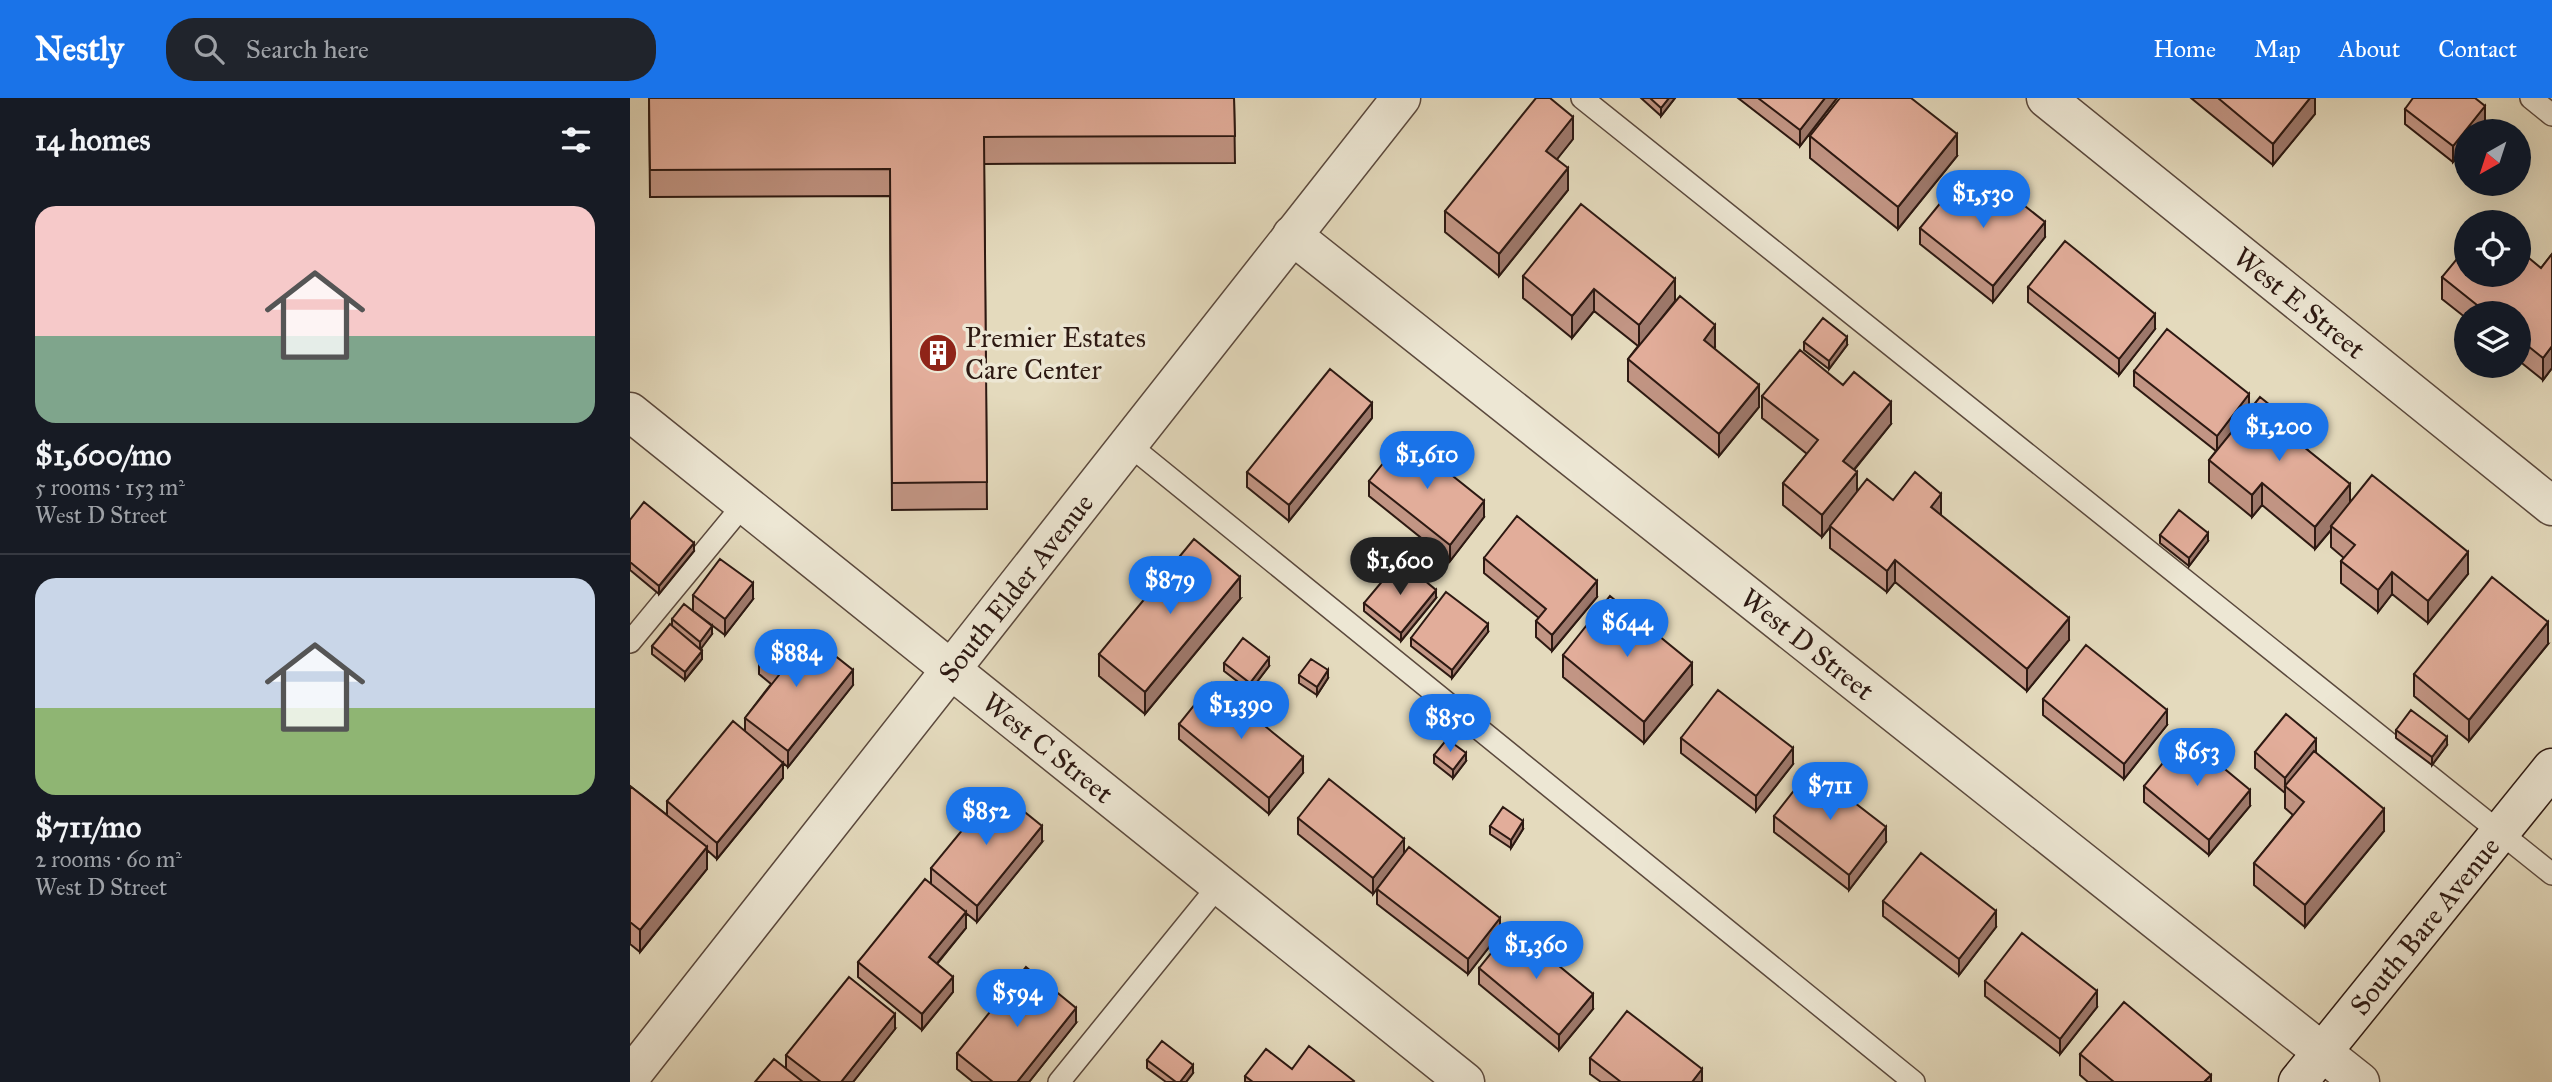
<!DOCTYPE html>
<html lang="en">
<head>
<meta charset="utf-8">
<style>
  body { margin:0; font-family:"IM FELL Great Primer",serif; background:#20242c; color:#f1f3f6; height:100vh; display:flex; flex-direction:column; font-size:26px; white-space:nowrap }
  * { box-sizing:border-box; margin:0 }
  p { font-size:23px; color:#9ea1a6 }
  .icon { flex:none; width:38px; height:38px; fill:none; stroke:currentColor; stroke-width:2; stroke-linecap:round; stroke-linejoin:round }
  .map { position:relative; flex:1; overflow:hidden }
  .sheet { display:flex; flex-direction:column; background:#171b24; width:630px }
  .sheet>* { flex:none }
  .needle { width:46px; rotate:219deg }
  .fabs { position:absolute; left:1824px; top:21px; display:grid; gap:14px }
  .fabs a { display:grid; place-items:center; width:77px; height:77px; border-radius:50%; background:#171b24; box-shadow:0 7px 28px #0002; font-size:35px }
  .price { position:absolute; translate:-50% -60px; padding:0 16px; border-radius:24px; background:#1a73e8; color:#fff; font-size:23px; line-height:46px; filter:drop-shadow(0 2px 4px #0008) }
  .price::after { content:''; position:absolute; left:50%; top:42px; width:21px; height:16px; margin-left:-10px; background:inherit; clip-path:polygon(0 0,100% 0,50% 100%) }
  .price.active { background:#222; color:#fff }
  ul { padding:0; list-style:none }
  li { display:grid; align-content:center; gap:14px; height:371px; padding:0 35px }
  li+li { border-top:2px solid #363941 }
  li span { display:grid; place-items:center; height:217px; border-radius:21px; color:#555 }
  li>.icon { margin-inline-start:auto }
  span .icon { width:126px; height:126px; fill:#fffc; stroke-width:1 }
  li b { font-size:30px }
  h2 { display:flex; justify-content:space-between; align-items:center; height:84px; padding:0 35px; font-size:30px }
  header { display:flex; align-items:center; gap:42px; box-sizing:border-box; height:98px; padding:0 35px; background:#1a73e8; color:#fff }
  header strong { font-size:33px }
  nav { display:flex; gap:38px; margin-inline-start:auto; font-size:24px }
  .search { width:490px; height:63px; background:#20242c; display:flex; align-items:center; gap:18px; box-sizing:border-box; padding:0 24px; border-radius:28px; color:#9ea1a6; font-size:26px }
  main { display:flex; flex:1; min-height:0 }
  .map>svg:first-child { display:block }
</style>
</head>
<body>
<header>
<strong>Nestly</strong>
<div class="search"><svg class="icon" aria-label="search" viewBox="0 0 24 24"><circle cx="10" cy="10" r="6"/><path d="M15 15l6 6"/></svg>Search here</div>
<nav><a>Home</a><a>Map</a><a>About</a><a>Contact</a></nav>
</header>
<main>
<section class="sheet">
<h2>14 homes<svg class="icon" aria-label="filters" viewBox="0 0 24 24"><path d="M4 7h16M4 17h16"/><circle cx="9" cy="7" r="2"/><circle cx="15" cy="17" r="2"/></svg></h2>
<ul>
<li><span style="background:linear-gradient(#f6c9c9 60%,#7fa58c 0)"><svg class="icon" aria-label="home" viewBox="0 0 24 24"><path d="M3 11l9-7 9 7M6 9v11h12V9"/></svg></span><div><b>$1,600/mo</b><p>5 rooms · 153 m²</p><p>West D Street</p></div></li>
<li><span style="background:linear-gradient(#c9d6e8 60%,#8fb573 0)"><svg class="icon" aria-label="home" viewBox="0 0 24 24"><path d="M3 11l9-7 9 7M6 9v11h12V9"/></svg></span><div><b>$711/mo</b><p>2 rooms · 60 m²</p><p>West D Street</p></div></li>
</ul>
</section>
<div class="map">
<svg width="1922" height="984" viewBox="0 0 1922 984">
  <rect width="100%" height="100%" fill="#e4dabd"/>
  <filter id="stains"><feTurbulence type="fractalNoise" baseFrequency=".00286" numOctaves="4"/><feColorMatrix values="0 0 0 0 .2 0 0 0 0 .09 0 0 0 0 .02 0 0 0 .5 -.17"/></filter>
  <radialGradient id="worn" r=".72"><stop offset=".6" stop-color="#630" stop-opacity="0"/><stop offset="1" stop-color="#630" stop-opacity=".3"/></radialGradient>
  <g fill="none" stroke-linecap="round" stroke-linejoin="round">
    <!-- lane casing -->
    <g stroke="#5b493d" stroke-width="24">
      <path id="lane" d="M 952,0 L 1922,776
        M 1901,0 L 1922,17
        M 498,346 L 1284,984
        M 0,544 L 114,406
        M 429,984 L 589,787"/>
    </g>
    <!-- street casing -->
    <g stroke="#5b493d" stroke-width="41">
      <g id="street">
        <path id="s1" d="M 1416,0 L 1922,408"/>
        <path id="s2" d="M 662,137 L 1730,984"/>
        <path id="s3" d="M 0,314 L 835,984"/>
        <path id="s4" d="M 0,979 L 771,0"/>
      </g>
    </g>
    <!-- secondary casing -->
    <g stroke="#2d1912" stroke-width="41">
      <g id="secondary">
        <path id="s5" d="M 1668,984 L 1922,670"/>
      </g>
    </g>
    <!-- lane -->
    <use href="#lane" stroke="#ede7d4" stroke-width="21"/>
    <!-- street -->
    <use href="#street" stroke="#ede7d4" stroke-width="38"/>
    <!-- secondary -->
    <use href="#secondary" stroke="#ede7d4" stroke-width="38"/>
  </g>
  <!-- wall -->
  <path fill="#c29584" stroke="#2d1912" stroke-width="2" d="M 19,0 L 604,0 L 605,65 L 354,66 L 357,411 L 262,412 L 260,98 L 20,99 Z
    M 1011,0 L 1045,0 L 1031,18 Z
    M 1108,0 L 1207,0 L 1170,48 Z
    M 1561,0 L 1685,0 L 1685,16 L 1643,67 Z
    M 1775,11 L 1855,24 L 1823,64 L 1775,26 Z
    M 1180,38 L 1327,58 L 1268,131 L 1180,60 Z
    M 943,41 L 927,61 L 938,92 L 869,178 L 815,134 L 815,113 Z
    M 1349,106 L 1415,139 L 1363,204 L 1290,146 L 1290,130 Z
    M 1922,156 L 1922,270 L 1913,282 L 1888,262 L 1888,215 L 1836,215 L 1836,220 L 1812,201 L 1812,179 L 1911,170 Z
    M 893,178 L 1045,203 L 1085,249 L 1084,250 L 1129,309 L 1089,358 L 998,283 L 998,261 L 1008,248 L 964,213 L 942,240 L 893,200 Z
    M 1398,189 L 1525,231 L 1489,277 L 1398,204 Z
    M 1174,244 L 1217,247 L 1199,271 L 1174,252 Z
    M 1504,273 L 1619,312 L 1676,350 L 1720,404 L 1838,476 L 1798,525 L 1762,496 L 1748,514 L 1711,485 L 1711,463 L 1714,460 L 1701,449 L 1701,432 L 1685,451 L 1632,407 L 1622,419 L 1579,384 L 1579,362 L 1586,353 L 1504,288 Z
    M 1132,298 L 1261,326 L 1224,372 L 1227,394 L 1263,402 L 1311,418 L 1439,542 L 1397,593 L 1265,484 L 1257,494 L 1200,450 L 1200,429 L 1192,439 L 1153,407 L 1153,385 L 1177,356 L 1132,320 Z
    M 742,320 L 659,423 L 617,389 L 617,374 Z
    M 739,383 L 854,419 L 820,463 L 739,398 Z
    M 0,422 L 64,453 L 29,496 L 0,472 Z
    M 1530,437 L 1578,443 L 1559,468 L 1530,445 Z
    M 854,460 L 967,499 L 922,553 L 906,539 L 906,523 L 909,520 L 854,475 Z
    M 63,497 L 123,501 L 95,537 L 63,513 Z
    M 806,500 L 771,543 L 734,513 L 734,505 Z
    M 610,501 L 515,616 L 469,578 L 469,556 Z
    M 42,521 L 82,536 L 70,551 L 72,561 L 55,582 L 22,556 L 22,548 L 42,528 Z
    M 858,534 L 822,580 L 781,548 L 781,540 Z
    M 1918,546 L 1839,643 L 1784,598 L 1784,576 Z
    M 168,552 L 223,587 L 158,669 L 153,665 L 153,680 L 87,761 L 77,752 L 77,771 L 10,854 L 0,846 L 0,688 L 37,717 L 37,703 L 115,634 L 115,620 L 141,586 L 129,576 L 129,561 Z
    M 933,557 L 1062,587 L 1014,645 L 933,579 Z
    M 594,565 L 639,568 L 620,593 L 594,573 Z
    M 669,577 L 698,580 L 687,597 L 669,585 Z
    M 1413,601 L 1537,627 L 1494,681 L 1413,617 Z
    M 549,626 L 673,675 L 639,716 L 549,641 Z
    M 1766,632 L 1817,647 L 1802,667 L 1766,640 Z
    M 1051,640 L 1163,666 L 1126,713 L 1051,655 Z
    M 1625,654 L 1686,655 L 1754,733 L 1675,829 L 1624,787 L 1624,765 L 1663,717 L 1655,710 L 1655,695 L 1625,670 Z
    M 804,657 L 836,663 L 823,680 L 804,665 Z
    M 1514,688 L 1620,708 L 1579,757 L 1514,704 Z
    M 1144,718 L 1256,744 L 1219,792 L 1144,734 Z
    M 668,720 L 774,741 L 743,796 L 668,736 Z
    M 860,728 L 893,731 L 881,750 L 860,736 Z
    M 412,744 L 347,824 L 336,815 L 336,830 L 307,866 L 323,894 L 292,932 L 228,879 L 228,864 L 301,786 L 301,770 Z
    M 747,791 L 870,835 L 838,876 L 747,806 Z
    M 1253,803 L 1366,829 L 1329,877 L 1253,818 Z
    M 849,870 L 963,911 L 929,952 L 849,886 Z
    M 1355,883 L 1467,909 L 1430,956 L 1355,898 Z
    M 446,925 L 399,984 L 343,984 L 327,971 L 327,955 Z
    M 265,931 L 223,984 L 125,984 L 156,971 L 156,957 Z
    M 1450,956 L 1581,984 L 1458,984 L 1450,977 Z
    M 960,960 L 1072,984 L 971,984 L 960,976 Z
    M 517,962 L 563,975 L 556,984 L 536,984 L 517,970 Z
    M 662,971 L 724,984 L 615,984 L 615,978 Z"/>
  <!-- shaded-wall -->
  <path fill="#9e796c" stroke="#2d1912" stroke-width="2" d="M 1039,0 L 1045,0 L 1031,18 L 1031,10 Z
    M 1195,0 L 1207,0 L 1170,48 L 1170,32 Z
    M 1680,0 L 1685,0 L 1685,16 L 1643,67 L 1643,46 Z
    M 1855,8 L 1855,24 L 1847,33 L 1836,33 L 1836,48 L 1823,64 L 1823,48 Z
    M 943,19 L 943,41 L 916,75 L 916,53 Z
    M 1327,36 L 1327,58 L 1268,131 L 1268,109 Z
    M 938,70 L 938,92 L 869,178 L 869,156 Z
    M 1415,124 L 1415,139 L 1363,204 L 1363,188 Z
    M 1045,181 L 1045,203 L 1009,249 L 1009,227 Z
    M 964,191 L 964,213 L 942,240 L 942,218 Z
    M 1525,216 L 1525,231 L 1489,277 L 1489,261 Z
    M 1085,227 L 1085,249 L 1074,263 L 1074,242 Z
    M 1217,239 L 1217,247 L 1199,271 L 1199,263 Z
    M 1922,248 L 1922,270 L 1913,282 L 1913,260 Z
    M 1129,287 L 1129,309 L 1089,358 L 1089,336 Z
    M 1619,296 L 1619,312 L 1587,353 L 1587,338 Z
    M 1261,304 L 1261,326 L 1213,385 L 1213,363 Z
    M 742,305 L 742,320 L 659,423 L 659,407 Z
    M 1676,336 L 1676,358 L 1669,345 Z
    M 1227,374 L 1227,396 L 1192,439 L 1192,417 Z
    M 1632,385 L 1632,407 L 1622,419 L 1622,397 Z
    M 1720,386 L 1720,408 L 1701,428 L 1701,432 L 1685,451 L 1685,429 Z
    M 1311,396 L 1311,418 L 1301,409 Z
    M 854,403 L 854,419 L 820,463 L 820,447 Z
    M 1578,435 L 1578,443 L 1559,468 L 1559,460 Z
    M 64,445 L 64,453 L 29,496 L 29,488 Z
    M 1838,454 L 1838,476 L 1798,525 L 1798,503 Z
    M 1265,462 L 1265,484 L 1257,494 L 1257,473 Z
    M 1762,474 L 1762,496 L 1748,514 L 1748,492 Z
    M 610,479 L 610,501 L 515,616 L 515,594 Z
    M 967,483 L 967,499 L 922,553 L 922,537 Z
    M 123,485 L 123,501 L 95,537 L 95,521 Z
    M 806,492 L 806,500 L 771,543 L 771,535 Z
    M 1439,520 L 1439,542 L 1397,593 L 1397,571 Z
    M 1918,524 L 1918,546 L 1839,643 L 1839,622 Z
    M 858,526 L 858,534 L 822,580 L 822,572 Z
    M 82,528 L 82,536 L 70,552 L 70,544 Z
    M 72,553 L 72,561 L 55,582 L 55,574 Z
    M 639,560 L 639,568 L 620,593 L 620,585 Z
    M 1062,565 L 1062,587 L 1014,645 L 1014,624 Z
    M 223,572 L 223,587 L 158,669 L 158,653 Z
    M 698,572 L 698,580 L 687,597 L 687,589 Z
    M 1537,612 L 1537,627 L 1494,681 L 1494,666 Z
    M 1817,639 L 1817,647 L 1802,667 L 1802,659 Z
    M 1686,641 L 1686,657 L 1655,688 L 1655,695 L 1655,680 Z
    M 1163,650 L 1163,666 L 1126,713 L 1126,698 Z
    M 836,655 L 836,663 L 823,680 L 823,672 Z
    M 673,659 L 673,675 L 639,716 L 639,700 Z
    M 153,665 L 153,680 L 87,761 L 87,745 Z
    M 1620,692 L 1620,708 L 1579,757 L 1579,742 Z
    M 1754,711 L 1754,733 L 1675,829 L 1675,807 Z
    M 893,723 L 893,731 L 881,750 L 881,742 Z
    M 412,728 L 412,744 L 347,824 L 347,808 Z
    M 1256,729 L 1256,744 L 1219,792 L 1219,777 Z
    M 774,741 L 774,756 L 743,796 L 743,780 Z
    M 77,749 L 77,771 L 10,854 L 10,832 Z
    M 1366,813 L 1366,829 L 1329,877 L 1329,861 Z
    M 336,814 L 336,830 L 299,875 L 299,859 Z
    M 870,820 L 870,835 L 838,876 L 838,861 Z
    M 323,879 L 323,894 L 292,932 L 292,916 Z
    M 1467,893 L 1467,909 L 1430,956 L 1430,941 Z
    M 963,896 L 963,911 L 929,952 L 929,937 Z
    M 446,910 L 446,925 L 399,984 L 387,984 Z
    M 265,916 L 265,931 L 223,984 L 211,984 Z
    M 563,967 L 563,975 L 556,984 L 550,984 Z
    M 1072,971 L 1072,984 L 1062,984 Z
    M 1581,977 L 1581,984 L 1574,984 Z"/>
  <!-- building -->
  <path fill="#e2ad9a" stroke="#2d1912" stroke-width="2" d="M 19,0 L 604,0 L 605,38 L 354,39 L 357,384 L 262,385 L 260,71 L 20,72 Z
    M 906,0 L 920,0 L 943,19 L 916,53 L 938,70 L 869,156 L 815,113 Z
    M 1020,0 L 1039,0 L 1031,10 Z
    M 1128,0 L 1195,0 L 1170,32 Z
    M 1210,0 L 1281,0 L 1327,36 L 1268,109 L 1180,38 Z
    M 1588,0 L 1680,0 L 1643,46 Z
    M 1783,0 L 1845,0 L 1855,8 L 1823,48 L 1775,11 Z
    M 1366,85 L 1415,124 L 1363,188 L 1290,130 L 1325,87 L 1349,106 Z
    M 951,106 L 1045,181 L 1009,227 L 964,191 L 942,218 L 893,178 Z
    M 1435,143 L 1525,216 L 1489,261 L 1398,189 Z
    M 1836,150 L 1836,177 L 1888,177 L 1888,151 L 1911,170 L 1922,156 L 1922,248 L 1913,260 L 1888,240 L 1888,215 L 1857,215 L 1812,179 Z
    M 1050,198 L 1085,227 L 1074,242 L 1129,287 L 1089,336 L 998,261 Z
    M 1193,220 L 1217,239 L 1199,263 L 1174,244 Z
    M 1537,231 L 1619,296 L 1587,338 L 1504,273 Z
    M 1170,252 L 1213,287 L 1224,274 L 1261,304 L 1213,363 L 1227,374 L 1192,417 L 1153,385 L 1188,342 L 1132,298 Z
    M 700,271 L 742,305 L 659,407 L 617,374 Z
    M 1630,299 L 1676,336 L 1669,345 L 1720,386 L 1685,429 L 1632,385 L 1622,397 L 1579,362 Z
    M 774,339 L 854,403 L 820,447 L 739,383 Z
    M 1285,374 L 1311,396 L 1301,409 L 1439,520 L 1397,571 L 1265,462 L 1257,473 L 1200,428 L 1237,381 L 1263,402 Z
    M 1742,377 L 1838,454 L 1798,503 L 1762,474 L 1748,492 L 1711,463 L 1725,447 L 1701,428 Z
    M 14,404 L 64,445 L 29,488 L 0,464 L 0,422 Z
    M 1549,412 L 1578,435 L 1559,460 L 1530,437 Z
    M 887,418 L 967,483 L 922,537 L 906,523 L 916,511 L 854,460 Z
    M 564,441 L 610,479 L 515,594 L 469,556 Z
    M 90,461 L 123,485 L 95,521 L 63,497 Z
    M 770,462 L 806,492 L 771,535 L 734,505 Z
    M 1862,479 L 1918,524 L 1839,622 L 1784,576 Z
    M 816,494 L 858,526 L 822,572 L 781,540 Z
    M 980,498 L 1062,565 L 1014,624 L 933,557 Z
    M 54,506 L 82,528 L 70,544 L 42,521 Z
    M 40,526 L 72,553 L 55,574 L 22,548 Z
    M 148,536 L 168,552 L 180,538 L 223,572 L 158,653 L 115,620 L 149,577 L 129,561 Z
    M 613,540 L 639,560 L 620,585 L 594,565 Z
    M 1456,547 L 1537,612 L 1494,666 L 1413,601 Z
    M 681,561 L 698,572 L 687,589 L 669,577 Z
    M 582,585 L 673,659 L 639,700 L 549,626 Z
    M 1088,592 L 1163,650 L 1126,698 L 1051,640 Z
    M 1781,612 L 1817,639 L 1802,659 L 1766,632 Z
    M 1656,616 L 1686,641 L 1655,680 L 1625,654 Z
    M 103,623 L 153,665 L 87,745 L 37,703 Z
    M 1555,638 L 1620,692 L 1579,742 L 1514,688 Z
    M 817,641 L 836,655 L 823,672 L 804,657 Z
    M 1684,653 L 1754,711 L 1675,807 L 1624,765 L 1674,704 L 1655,688 Z
    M 1181,671 L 1256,729 L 1219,777 L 1144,718 Z
    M 699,681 L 774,741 L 743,780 L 668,720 Z
    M 0,688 L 77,749 L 10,832 L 0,824 Z
    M 366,691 L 412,728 L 347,808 L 301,770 Z
    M 873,709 L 893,723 L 881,742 L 860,728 Z
    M 779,749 L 870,820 L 838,861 L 747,791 Z
    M 1291,755 L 1366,813 L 1329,861 L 1253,803 Z
    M 295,781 L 336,814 L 299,859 L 323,879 L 292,916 L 228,864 Z
    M 882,829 L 963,896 L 929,937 L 849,870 Z
    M 1392,835 L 1467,893 L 1430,941 L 1355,883 Z
    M 396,869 L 446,910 L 387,984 L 363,984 L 327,955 Z
    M 219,879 L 265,916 L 211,984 L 191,984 L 156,957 Z
    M 1494,904 L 1581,977 L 1574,984 L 1484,984 L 1450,956 Z
    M 997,913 L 1072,971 L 1062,984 L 991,984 L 960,960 Z
    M 532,943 L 563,967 L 550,984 L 546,984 L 517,962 Z
    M 679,948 L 724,983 L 723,984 L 623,984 L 615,978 L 636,951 L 662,971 Z
    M 144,961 L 173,984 L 125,984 Z"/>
  <!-- icons -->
  <defs>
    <g id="building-disc" transform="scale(2.0125)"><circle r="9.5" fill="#8f2418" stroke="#ede7d4"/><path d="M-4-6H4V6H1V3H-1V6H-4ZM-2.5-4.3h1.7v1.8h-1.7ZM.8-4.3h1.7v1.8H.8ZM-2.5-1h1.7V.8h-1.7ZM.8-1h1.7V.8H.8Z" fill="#fff"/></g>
  </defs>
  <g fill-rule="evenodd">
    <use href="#building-disc" x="308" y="255"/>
  </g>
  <g text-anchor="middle" stroke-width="7" stroke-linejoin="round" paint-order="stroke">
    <!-- street labels -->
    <g font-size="28" fill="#2d1912" stroke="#ede7d4">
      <text dy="10" stroke="none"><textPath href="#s1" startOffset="326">West E Street</textPath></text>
      <text dy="10" stroke="none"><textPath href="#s4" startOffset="623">South Elder Avenue</textPath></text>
      <text dy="10" stroke="none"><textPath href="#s2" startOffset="658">West D Street</textPath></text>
      <text dy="10" stroke="none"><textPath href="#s3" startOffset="536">West C Street</textPath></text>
      <text dy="10" stroke="none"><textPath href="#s5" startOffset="201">South Bare Avenue</textPath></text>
    </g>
    <!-- poi labels -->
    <g font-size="28" fill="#2d1912" stroke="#ede7d4" text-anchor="start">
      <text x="335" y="249">Premier Estates<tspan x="335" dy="32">Care Center</tspan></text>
    </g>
  </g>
  <rect width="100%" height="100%" filter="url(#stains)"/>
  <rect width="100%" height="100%" fill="url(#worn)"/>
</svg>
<div class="fabs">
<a><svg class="needle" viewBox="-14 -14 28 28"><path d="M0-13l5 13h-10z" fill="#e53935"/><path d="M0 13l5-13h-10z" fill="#9ea1a6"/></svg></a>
<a><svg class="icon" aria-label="locate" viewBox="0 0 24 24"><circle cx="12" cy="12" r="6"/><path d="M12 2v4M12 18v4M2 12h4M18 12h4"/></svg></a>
<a><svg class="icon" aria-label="layers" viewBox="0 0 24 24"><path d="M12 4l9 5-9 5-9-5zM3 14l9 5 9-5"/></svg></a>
</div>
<b class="price" style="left:1353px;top:132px">$1,530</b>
<b class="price" style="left:1649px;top:365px">$1,200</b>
<b class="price" style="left:797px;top:393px">$1,610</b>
<b class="price active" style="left:770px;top:499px">$1,600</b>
<b class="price" style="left:540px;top:518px">$879</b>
<b class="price" style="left:997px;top:561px">$644</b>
<b class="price" style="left:166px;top:591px">$884</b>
<b class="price" style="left:611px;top:643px">$1,390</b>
<b class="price" style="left:820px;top:656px">$850</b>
<b class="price" style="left:1567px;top:690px">$653</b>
<b class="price" style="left:1200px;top:724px">$711</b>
<b class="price" style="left:356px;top:749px">$852</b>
<b class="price" style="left:906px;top:883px">$1,360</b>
<b class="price" style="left:387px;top:931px">$594</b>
</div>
</main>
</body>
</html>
